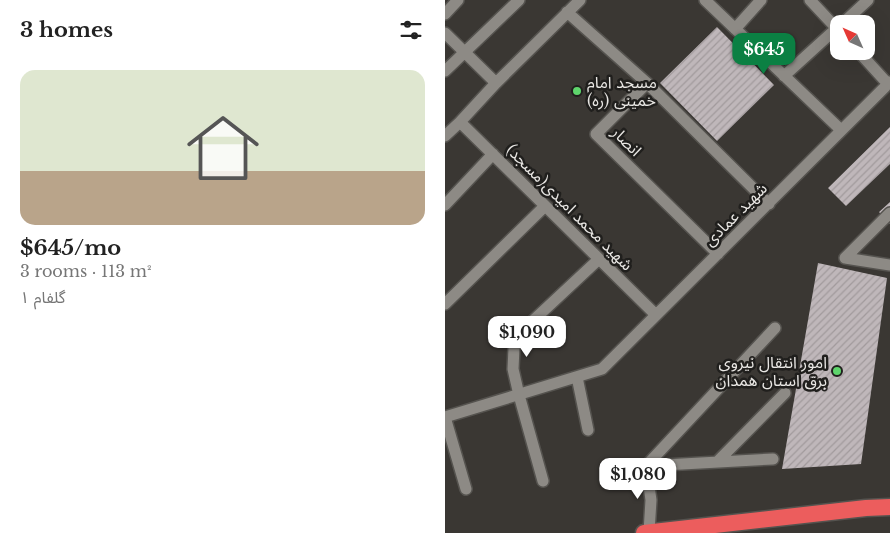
<!DOCTYPE html>
<html lang="en">
<head>
<meta charset="utf-8">
<style>
  body { margin:0; font-family:"Libre Baskerville","Noto Sans Arabic",serif; background:#f6f6f6; color:#222; height:100vh; display:flex; flex-direction:column; font-size:19px; white-space:nowrap }
  * { box-sizing:border-box; margin:0 }
  p { font-size:16px; color:#767676 }
  .icon { flex:none; width:28px; height:28px; fill:none; stroke:currentColor; stroke-width:2; stroke-linecap:round; stroke-linejoin:round }
  .map { position:relative; flex:1; overflow:hidden }
  .details { display:flex; flex-direction:column; background:#fff; width:445px }
  .details>* { flex:none }
  .needle { width:32px; rotate:315deg }
  .fabs { position:absolute; left:385px; top:15px; display:grid; gap:10px }
  .fabs a { display:grid; place-items:center; width:45px; height:45px; border-radius:10px; background:#fff; box-shadow:0 5px 20px #0002; font-size:25px }
  .price { position:absolute; translate:-50% -42px; padding:0 11px; border-radius:10px; background:#fff; color:#222; font-size:16px; line-height:32px; filter:drop-shadow(0 1px 2px #0008) }
  .price::after { content:''; position:absolute; left:50%; top:30px; width:15px; height:11px; margin-left:-8px; background:inherit; clip-path:polygon(0 0,100% 0,50% 100%) }
  .price.on { background:#0b8043; color:#fff }
  ul { padding:0; list-style:none }
  li { display:grid; align-content:center; gap:10px; height:265px; padding:0 20px }
  li+li { border-top:1px solid #e0e0e0 }
  li span { display:grid; place-items:center; height:155px; border-radius:15px; color:#555 }
  li>.icon { margin-inline-start:auto }
  span .icon { width:90px; height:90px; fill:#fffc; stroke-width:1 }
  li b { font-size:21px }
  h2 { display:flex; justify-content:space-between; align-items:center; height:60px; padding:0 20px; font-size:21px }
  main { display:flex; flex:1; min-height:0 }
  .map>svg:first-child { display:block }
</style>
</head>
<body>
<main>
<section class="details">
<h2>3 homes<svg class="icon" aria-label="filters" viewBox="0 0 24 24"><path d="M4 7h16M4 17h16"/><circle cx="9" cy="7" r="2"/><circle cx="15" cy="17" r="2"/></svg></h2>
<ul>
<li><span style="background:linear-gradient(#dfe7d0 65%,#b9a48a 0)"><svg class="icon" aria-label="home" viewBox="0 0 24 24"><path d="M3 11l9-7 9 7M6 9v11h12V9"/></svg></span><div><b>$645/mo</b><p>3 rooms · 113 m²</p><p>گلفام ۱</p></div></li>
</ul>
</section>
<div class="map">
<svg width="445" height="533" viewBox="0 0 445 533">
  <defs>
    <pattern id="building-hatch" width="6" height="6" patternUnits="userSpaceOnUse" patternTransform="scale(1.25)"><rect width="6" height="6" fill="#bfb7ba"/><path d="M-1 1l2-2M0 6l6-6M5 7l2-2" fill="none" stroke="#a19a9c"/></pattern>
  </defs>
  <rect width="100%" height="100%" fill="#3a3733"/>
  <!-- building -->
  <path fill="url(#building-hatch)" d="M 272,27 L 329,85 L 272,141 L 215,83 Z
    M 445,127 L 445,164 L 401,206 L 383,188 Z
    M 445,202 L 445,224 L 434,212 Z
    M 373,263 L 442,278 L 416,464 L 337,469 Z"/>
  <g fill="none" stroke-linecap="round" stroke-linejoin="round">
    <!-- minor casing -->
    <g stroke="#55534f" stroke-width="14">
      <path id="minor" d="M 260,0 L 396,130
        M 365,0 L 394,31
        M 122,12 L 202,83 L 151,134 L 273,254
        M 0,14 L 13,0
        M 397,24 L 423,0
        M 290,29 L 316,0
        M 0,33 L 51,83
        M 413,51 L 443,84
        M 0,71 L 74,0
        M 339,76 L 394,26
        M 202,83 L 324,204
        M 15,122 L 211,315
        M 0,136 L 15,122 L 51,83 L 135,0
        M 0,205 L 48,154
        M 400,258 L 445,213
        M 400,258 L 445,265
        M 0,304 L 100,206
        M 132,377 L 143,430
        M 0,417 L 157,369 L 445,82
        M 0,417 L 21,489
        M 328,459 L 201,466 L 330,328
        M 272,462 L 340,393
        M 201,466 L 206,500 L 204,532
        M 98,481 L 74,395 L 68,369 L 69,348 L 79,329 L 154,259"/>
    </g>
    <!-- highway casing -->
    <g stroke="#55534f" stroke-width="19">
      <path id="highway" d="M 199,533 L 421,508 L 445,507"/>
    </g>
    <!-- minor -->
    <use href="#minor" stroke="#8d8a85" stroke-width="11"/>
    <!-- highway -->
    <use href="#highway" stroke="#ec5d5d" stroke-width="16"/>
  </g>
  <!-- markers -->
  <g fill="#5ed56c" stroke="#201f1d" stroke-width="2">
    <circle cx="132" cy="91" r="5"/>
    <circle cx="392" cy="371" r="5"/>
  </g>
  <g text-anchor="middle" stroke-width="5" stroke-linejoin="round" paint-order="stroke">
    <!-- poi labels -->
    <g font-size="16" fill="#e9e7e4" stroke="#201f1d" text-anchor="start">
      <text x="142" y="88">مسجد امام<tspan x="142" dy="18">خمینی (ره)</tspan></text>
      <text x="382" y="368" text-anchor="end">امور انتقال نیروی<tspan x="382" dy="18">برق استان همدان</tspan></text>
    </g>
    <!-- street labels -->
    <g font-size="16" fill="#e9e7e4" stroke="#201f1d">
      <text transform="translate(182 141) rotate(45)" y="6">انصار</text>
      <text transform="translate(125 207) rotate(45)" y="6">(مسجد)شهید محمد امیدی</text>
      <text transform="translate(290 214) rotate(-45)" y="6">شهید عمادی</text>
    </g>
  </g>
</svg>
<div class="fabs">
<a><svg class="needle" viewBox="-14 -14 28 28"><path d="M0-13l5 13h-10z" fill="#e53935"/><path d="M0 13l5-13h-10z" fill="#767676"/></svg></a>
</div>
<b class="price on" style="left:319px;top:75px">$645</b>
<b class="price" style="left:82px;top:358px">$1,090</b>
<b class="price" style="left:193px;top:500px">$1,080</b>
</div>
</main>
</body>
</html>
